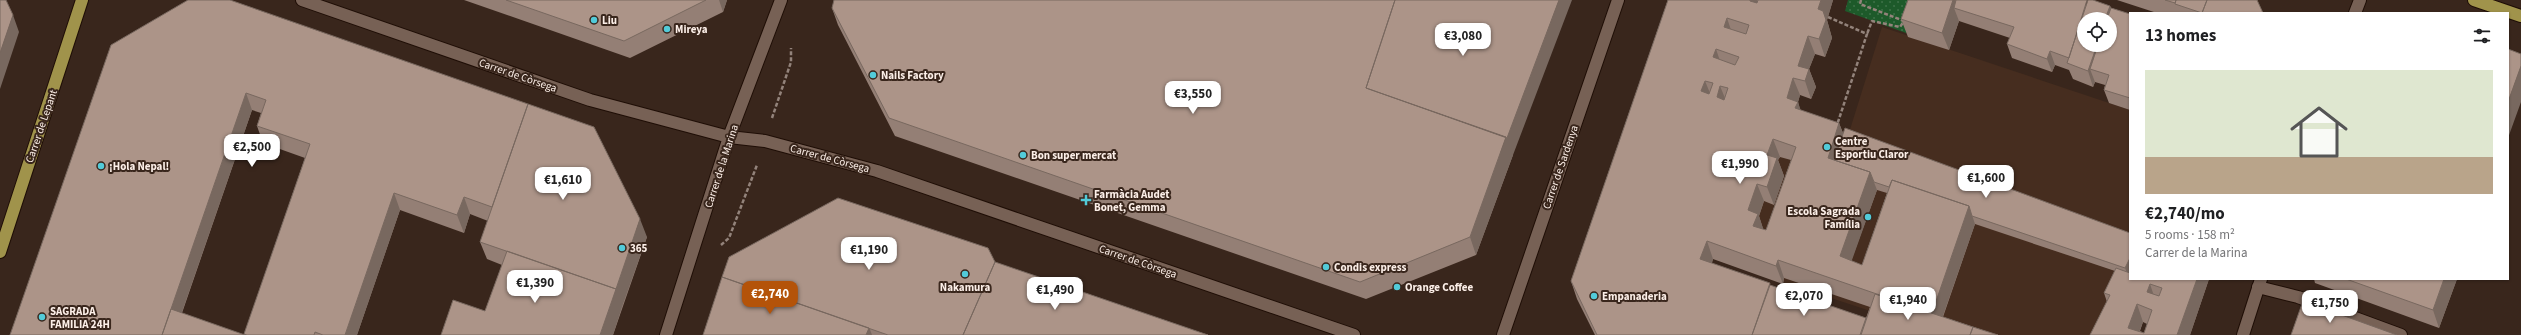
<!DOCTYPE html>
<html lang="en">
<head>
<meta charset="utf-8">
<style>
  body { margin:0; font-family:"Source Sans 3",sans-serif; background:#f6f6f6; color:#202124; height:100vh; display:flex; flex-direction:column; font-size:15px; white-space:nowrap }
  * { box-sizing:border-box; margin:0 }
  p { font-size:13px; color:#757577 }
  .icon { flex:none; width:22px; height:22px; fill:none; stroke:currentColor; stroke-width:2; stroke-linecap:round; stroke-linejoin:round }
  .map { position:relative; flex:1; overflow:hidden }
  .details { position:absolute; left:2129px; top:12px; width:380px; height:268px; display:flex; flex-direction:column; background:#fff; border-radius:0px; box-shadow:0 1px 3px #0004 }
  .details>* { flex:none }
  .controls { position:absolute; left:2077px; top:12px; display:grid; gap:8px }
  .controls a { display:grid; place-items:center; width:40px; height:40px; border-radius:50%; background:#fff; box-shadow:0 1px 3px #0004; font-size:20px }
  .price { position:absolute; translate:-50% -34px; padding:0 9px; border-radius:8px; background:#fff; color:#222; font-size:13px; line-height:26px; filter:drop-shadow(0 1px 2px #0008) }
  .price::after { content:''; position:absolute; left:50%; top:24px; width:12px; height:9px; margin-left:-6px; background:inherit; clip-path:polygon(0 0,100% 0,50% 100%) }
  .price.selected { background:#b45309; color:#fff }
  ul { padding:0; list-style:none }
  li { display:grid; align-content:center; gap:8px; height:212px; padding:0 16px }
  li span { display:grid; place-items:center; height:124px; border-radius:0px; color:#555 }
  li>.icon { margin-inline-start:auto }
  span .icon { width:72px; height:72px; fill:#fffc; stroke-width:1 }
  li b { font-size:17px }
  h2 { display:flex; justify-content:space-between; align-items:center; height:48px; padding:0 16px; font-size:17px }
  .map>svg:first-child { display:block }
</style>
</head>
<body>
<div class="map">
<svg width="2521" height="335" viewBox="0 0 2521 335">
  <defs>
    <pattern id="grass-dots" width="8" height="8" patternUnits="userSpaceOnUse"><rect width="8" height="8" fill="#1d5a2a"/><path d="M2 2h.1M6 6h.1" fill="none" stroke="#3f7249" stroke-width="1.8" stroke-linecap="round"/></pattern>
  </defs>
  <rect width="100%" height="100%" fill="#39261c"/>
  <!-- built -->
  <path fill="#462d1f" d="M 1882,27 L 2130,110 L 2130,272 L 2097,335 L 1943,335 L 1713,259 L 1694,313 L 1643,109 L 1777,154 L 1848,136 Z"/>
  <!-- grass -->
  <path fill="url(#grass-dots)" d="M 1848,0 L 1918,0 L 1906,33 L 1845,11 Z"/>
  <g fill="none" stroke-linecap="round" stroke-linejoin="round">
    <!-- minor casing -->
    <g stroke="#1f0e06" stroke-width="14">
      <path id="minor" d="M 302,0 L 590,100 L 729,137 L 765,141 L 877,171 L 1354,335
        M 2355,13 L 2360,0
        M 2258,287 L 2298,297 L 2401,335
        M 666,335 L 729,137 L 781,0
        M 1503,335 L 1618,0
        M 2243,335 L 2261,279"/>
    </g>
    <!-- major casing -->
    <g stroke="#1f0e06" stroke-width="14">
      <path id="major" d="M 2474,0 L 2521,16
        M 0,252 L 82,0"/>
    </g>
    <!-- path -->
    <path stroke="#93837b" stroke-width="2.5" stroke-dasharray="4 2" stroke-linecap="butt" d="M 1861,0 L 1860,4 L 1904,21 L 1900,27 L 1872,21 L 1867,34
      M 1828,17 L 1867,34 L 1837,125
      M 772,118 L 791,62 L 791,48
      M 721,245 L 729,238 L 757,165"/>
    <!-- minor -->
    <use href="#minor" stroke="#776155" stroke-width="12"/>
    <!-- major -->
    <use href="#major" stroke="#a0934b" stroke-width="12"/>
  </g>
  <!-- wall -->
  <path fill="#947f75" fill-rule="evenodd" d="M 188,0 L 647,237 L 613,335 L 441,335 L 485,311 L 502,265 L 487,259 L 480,242 L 488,221 L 470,214 L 464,233 L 400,210 L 357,335 L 10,335 ZM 252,110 L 261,113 L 257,126 L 263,143 L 305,158 L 244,335 L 182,313 Z
    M 464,0 L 727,0 L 723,12 L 630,58 Z
    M 1668,0 L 1833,0 L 1827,20 L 1832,38 L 1825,57 L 1815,54 L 1809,69 L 1816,87 L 1811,99 L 1800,95 L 1798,102 L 1800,110 L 1839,123 L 1843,133 L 2130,233 L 2129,273 L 2130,279 L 2209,279 L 2190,335 L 2090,335 L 2107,302 L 2104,293 L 2115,271 L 1975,224 L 1943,317 L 1998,335 L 1595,335 L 1577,299 L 1571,281 ZM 1780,157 L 1791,160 L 1766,230 L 1763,229 L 1759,216 L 1764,201 L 1774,205 L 1784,176 L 1778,160 ZM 1877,190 L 1887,193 L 1862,265 L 1851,261 ZM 1713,259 L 1783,284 L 1784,278 L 1870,307 L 1866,318 L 1771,286 L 1712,263 ZM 2143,322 L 2147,324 L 2144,333 L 2140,331 Z
    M 1908,0 L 2110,6 L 2111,8 L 2130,14 L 2130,110 L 2109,103 L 2104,90 L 2105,85 L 2095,82 L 2093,87 L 2073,79 L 2069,70 L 2055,65 L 2052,72 L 2012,58 L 2007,44 L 2010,38 L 1959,21 L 1949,50 L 1908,37 L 1901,19 Z
    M 2117,0 L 2257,0 L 2263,13 L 2157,13 Z
    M 832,8 L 1513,155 L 1476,255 L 1366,299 L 895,136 L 838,25 Z
    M 995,262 L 1208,335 L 703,335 Z
    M 2314,279 L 2457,279 L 2439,328 L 2315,283 Z"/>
  <!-- shaded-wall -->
  <path fill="#78685f" d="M 719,0 L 727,0 L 723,12 Z
    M 1559,0 L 1572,0 L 1513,155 L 1476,255 L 1470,237 L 1506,137 Z
    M 1750,0 L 1757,0 L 1760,8 L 1756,18 Z
    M 1821,0 L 1833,0 L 1827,20 L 1832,38 L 1825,57 L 1819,39 L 1818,9 Z
    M 1953,0 L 1966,0 L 1954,8 L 1959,21 L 1949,50 L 1942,33 Z
    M 2110,6 L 2116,22 L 2110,19 L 2105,19 Z
    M 13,15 L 19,32 L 0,89 L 0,53 Z
    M 1727,18 L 1733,36 L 1724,27 Z
    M 1808,36 L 1815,54 L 1809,69 L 1816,87 L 1811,99 L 1805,81 L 1798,66 Z
    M 2097,45 L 2108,45 L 2090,69 L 2095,82 L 2093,87 L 2088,71 Z
    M 1716,49 L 1722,67 L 1713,57 Z
    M 2050,51 L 2055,65 L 2052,72 L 2047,59 Z
    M 2521,66 L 2521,102 L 2508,138 L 2508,102 Z
    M 1793,78 L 1800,95 L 1798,102 L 1804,120 L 1787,98 Z
    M 1705,81 L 1712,98 L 1701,91 Z
    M 1720,86 L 1727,103 L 1717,97 Z
    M 246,93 L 252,110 L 174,335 L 162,335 Z
    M 1839,123 L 1846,141 L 1836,169 L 1828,158 Z
    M 1773,139 L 1780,157 L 1778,160 L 1784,176 L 1774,205 L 1767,187 L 1767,155 Z
    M 1870,172 L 1877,190 L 1847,274 L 1840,256 Z
    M 1757,184 L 1764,201 L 1759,216 L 1764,231 L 1760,243 L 1748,210 Z
    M 394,193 L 400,210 L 357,335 L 345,335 Z
    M 464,197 L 470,214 L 464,233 L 457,215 Z
    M 1969,206 L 1975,224 L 1938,330 L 1932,313 Z
    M 640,219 L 647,237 L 622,307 L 616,291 L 622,307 L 613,335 L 600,335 Z
    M 1707,241 L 1713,259 L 1707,276 L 1700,259 Z
    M 2130,258 L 2130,272 L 2128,276 L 2125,268 Z
    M 1778,260 L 1784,278 L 1783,284 L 1776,266 Z
    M 2197,279 L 2209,279 L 2190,335 L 2177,335 Z
    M 2444,279 L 2457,279 L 2439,328 L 2433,310 Z
    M 2150,284 L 2156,302 L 2147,292 Z
    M 2137,304 L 2143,322 L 2138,335 L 2128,328 Z
    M 869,327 L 872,335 L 866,335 Z"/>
  <!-- building -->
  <path fill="#ac9488" stroke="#78685f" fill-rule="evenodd" d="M 0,0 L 6,0 L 13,15 L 0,53 Z
    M 188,0 L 230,0 L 528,104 L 492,207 L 464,197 L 457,215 L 394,193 L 345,335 L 323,335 L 315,332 L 314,335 L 247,335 L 244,334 L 310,144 L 257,126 L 266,100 L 246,93 L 162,335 L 10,335 L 111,45 Z
    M 506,0 L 706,0 L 624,41 Z
    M 834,0 L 1395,0 L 1366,88 L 1506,137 L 1470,237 L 1360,282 L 889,118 L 832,8 Z
    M 1395,0 L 1559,0 L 1507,138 L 1366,88 Z
    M 1668,0 L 1750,0 L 1750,1 L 1757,3 L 1758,0 L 1821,0 L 1818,9 L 1823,11 L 1826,20 L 1819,39 L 1808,36 L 1798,66 L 1809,69 L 1805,81 L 1793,78 L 1787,98 L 1798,102 L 1795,108 L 1839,123 L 1828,158 L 1870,172 L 1840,256 L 1862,265 L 1892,180 L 1969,206 L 1932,313 L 1778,260 L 1776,266 L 1707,241 L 1700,259 L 1770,283 L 1752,335 L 1597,335 L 1571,281 ZM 1727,18 L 1749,25 L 1746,34 L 1724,27 ZM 1716,49 L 1739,57 L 1735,65 L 1713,57 ZM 1705,81 L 1713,83 L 1709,94 L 1701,91 ZM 1720,86 L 1728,88 L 1724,100 L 1717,97 ZM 1773,139 L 1796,147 L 1766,230 L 1753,226 L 1758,214 L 1748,210 L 1757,184 L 1767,187 L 1777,158 L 1767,155 Z
    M 1908,0 L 1953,0 L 1942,33 L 1901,19 Z
    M 1956,0 L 2087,0 L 2069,58 L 2050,51 L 2047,59 L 2007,44 L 2014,27 L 1954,8 Z
    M 2088,0 L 2093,0 L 2110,6 L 2105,19 L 2084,19 L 2084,45 L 2097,45 L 2088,71 L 2067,63 Z
    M 2165,0 L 2176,0 L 2175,3 Z
    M 2176,0 L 2207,0 L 2202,13 L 2175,4 Z
    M 2207,0 L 2257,0 L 2263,13 L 2202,13 Z
    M 2111,8 L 2130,14 L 2130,98 L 2104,90 L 2109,75 L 2090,69 L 2098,45 L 2110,45 L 2110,19 L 2107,19 Z
    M 2508,49 L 2521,54 L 2521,66 L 2508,102 Z
    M 528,104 L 594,127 L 640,219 L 616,289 L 480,242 Z
    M 1845,128 L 2130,233 L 2130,258 L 2125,268 L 1972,216 L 1969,206 L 1892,180 L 1889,187 L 1874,182 L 1870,172 L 1834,160 Z
    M 838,198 L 988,248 L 995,262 L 963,335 L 888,335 L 722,277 L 729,257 Z
    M 507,251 L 616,289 L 600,335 L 441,335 L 453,300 L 485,311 Z
    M 995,262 L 1208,335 L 963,335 Z
    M 2116,268 L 2130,273 L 2130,279 L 2197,279 L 2177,335 L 2090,335 L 2110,295 L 2104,293 ZM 2150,284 L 2162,288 L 2159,296 L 2147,292 ZM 2137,304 L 2152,310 L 2144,333 L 2128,328 Z
    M 722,277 L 869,328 L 866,335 L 703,335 Z
    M 2346,279 L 2444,279 L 2433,310 Z
    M 1770,285 L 1866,318 L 1860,335 L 1752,335 Z
    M 1875,294 L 1973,327 L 1970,335 L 1861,335 Z
    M 2303,301 L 2397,335 L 2291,335 Z
    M 171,309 L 245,335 L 162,335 Z
    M 1973,327 L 1998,335 L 1970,335 Z"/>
  <!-- markers -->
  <g fill="#52cbd9" stroke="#39261c" stroke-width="1.5">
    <circle cx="594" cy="20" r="4"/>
    <circle cx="667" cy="29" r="4"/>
    <circle cx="873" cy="75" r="4"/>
    <circle cx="1827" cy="147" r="4"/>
    <circle cx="1023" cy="155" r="4"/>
    <circle cx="101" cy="166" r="4"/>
    <path d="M1084 194h4v4h4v4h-4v4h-4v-4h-4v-4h4z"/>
    <circle cx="1868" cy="217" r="4"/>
    <circle cx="622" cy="248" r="4"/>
    <circle cx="1326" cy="267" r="4"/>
    <circle cx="965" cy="274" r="4"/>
    <circle cx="1397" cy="287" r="4"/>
    <circle cx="1594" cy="296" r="4"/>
    <circle cx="42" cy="317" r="4"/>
  </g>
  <g text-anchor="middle" stroke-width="4" stroke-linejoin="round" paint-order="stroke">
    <!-- poi labels -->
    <g font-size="11" font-weight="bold" fill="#fcefe8" stroke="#39261c" text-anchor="start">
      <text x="602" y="24">Liu</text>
      <text x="675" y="33">Mireya</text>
      <text x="881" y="79">Nails Factory</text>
      <text x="1835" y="145">Centre<tspan x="1835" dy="13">Esportiu Claror</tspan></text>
      <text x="1031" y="159">Bon super mercat</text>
      <text x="109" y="170">¡Hola Nepal!</text>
      <text x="1094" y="198">Farmàcia Audet<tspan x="1094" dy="13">Bonet, Gemma</tspan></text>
      <text x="1860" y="215" text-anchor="end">Escola Sagrada<tspan x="1860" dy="13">Família</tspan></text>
      <text x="630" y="252">365</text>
      <text x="1334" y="271">Condis express</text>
      <text x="965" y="291" text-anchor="middle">Nakamura</text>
      <text x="1405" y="291">Orange Coffee</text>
      <text x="1602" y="300">Empanaderia</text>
      <text x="50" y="315">SAGRADA<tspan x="50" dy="13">FAMILIA 24H</tspan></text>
    </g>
    <!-- street labels -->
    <g font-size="11" fill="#fcefe8" stroke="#39261c">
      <text transform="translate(518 75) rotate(19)" y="4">Carrer de Còrsega</text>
      <text transform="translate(41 126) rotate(-71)" y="4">Carrer de Lepant</text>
      <text transform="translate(830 158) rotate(15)" y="4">Carrer de Còrsega</text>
      <text transform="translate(721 166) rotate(-72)" y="4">Carrer de la Marina</text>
      <text transform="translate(1560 167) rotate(-71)" y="4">Carrer de Sardenya</text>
      <text transform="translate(1138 261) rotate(19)" y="4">Carrer de Còrsega</text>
    </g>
  </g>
</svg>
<div class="controls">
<a><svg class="icon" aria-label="locate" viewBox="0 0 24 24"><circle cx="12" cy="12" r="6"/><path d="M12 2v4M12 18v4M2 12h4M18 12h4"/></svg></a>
</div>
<b class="price" style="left:1463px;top:57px">€3,080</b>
<b class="price" style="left:1193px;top:115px">€3,550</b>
<b class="price" style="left:252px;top:168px">€2,500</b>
<b class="price" style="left:1740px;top:185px">€1,990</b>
<b class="price" style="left:1986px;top:199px">€1,600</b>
<b class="price" style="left:563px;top:201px">€1,610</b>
<b class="price" style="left:869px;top:271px">€1,190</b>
<b class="price" style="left:535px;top:304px">€1,390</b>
<b class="price" style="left:1055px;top:311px">€1,490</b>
<b class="price selected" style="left:770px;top:315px">€2,740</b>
<b class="price" style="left:1804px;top:317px">€2,070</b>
<b class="price" style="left:1908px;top:321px">€1,940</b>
<b class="price" style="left:2330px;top:324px">€1,750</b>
<section class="details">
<h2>13 homes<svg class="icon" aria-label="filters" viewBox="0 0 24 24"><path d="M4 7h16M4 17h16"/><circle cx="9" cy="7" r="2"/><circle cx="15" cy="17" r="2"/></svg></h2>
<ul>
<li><span style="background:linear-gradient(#dfe7d0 70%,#b9a48a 0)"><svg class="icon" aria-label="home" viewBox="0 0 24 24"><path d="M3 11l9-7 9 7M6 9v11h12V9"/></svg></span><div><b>€2,740/mo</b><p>5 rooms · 158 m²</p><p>Carrer de la Marina</p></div></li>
</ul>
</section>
</div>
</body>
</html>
